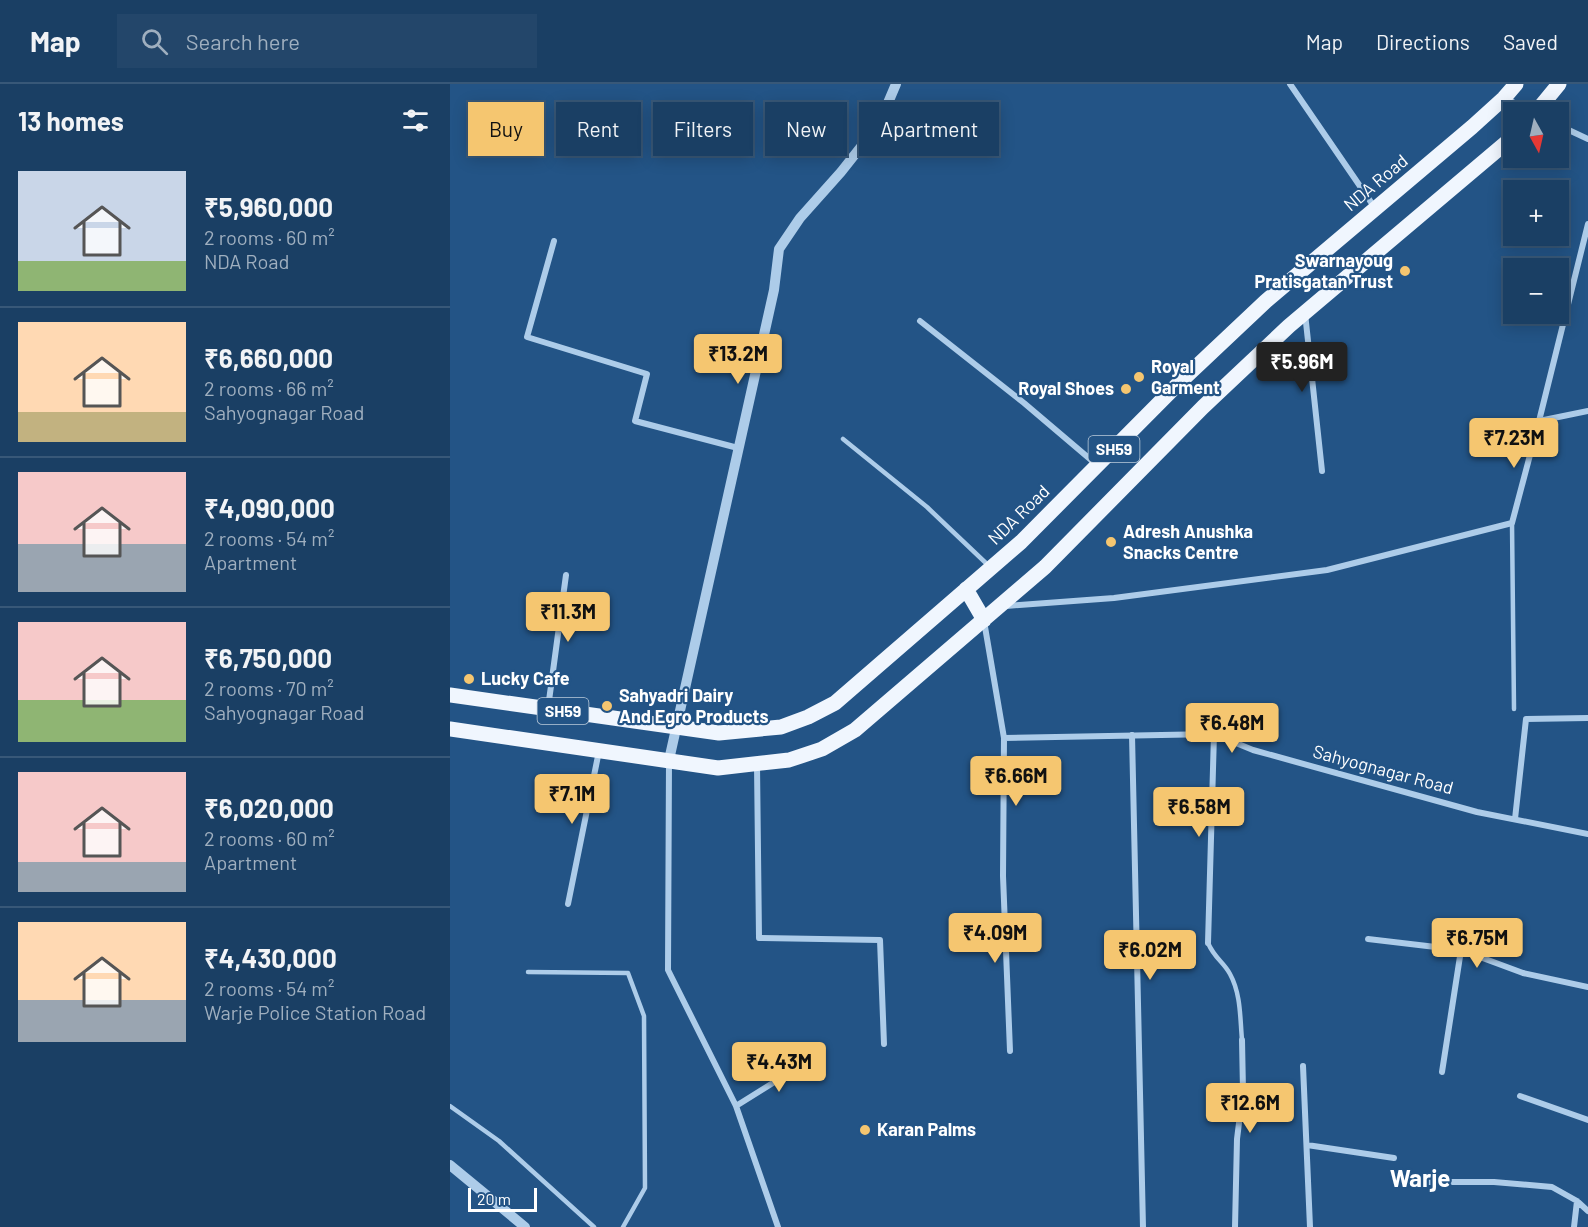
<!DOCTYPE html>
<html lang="en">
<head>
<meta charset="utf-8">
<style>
  body { margin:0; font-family:Barlow,sans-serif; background:#23466a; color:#f1f3f6; height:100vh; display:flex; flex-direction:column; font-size:22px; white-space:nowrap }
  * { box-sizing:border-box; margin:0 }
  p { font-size:20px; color:#9fafbf }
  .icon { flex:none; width:33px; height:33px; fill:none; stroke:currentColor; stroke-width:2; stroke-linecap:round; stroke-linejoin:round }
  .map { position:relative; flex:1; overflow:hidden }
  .sheet { display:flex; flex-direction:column; background:#1a3f64; width:450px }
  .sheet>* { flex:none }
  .top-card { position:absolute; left:18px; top:18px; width:570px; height:54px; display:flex; gap:12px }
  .needle { width:39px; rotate:172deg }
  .controls { position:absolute; left:1053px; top:18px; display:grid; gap:12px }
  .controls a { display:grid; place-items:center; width:66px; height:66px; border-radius:0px; background:#1a3f64; box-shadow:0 3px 15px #0003,0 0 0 2px #385878; font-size:30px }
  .scale { position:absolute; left:18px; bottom:15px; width:69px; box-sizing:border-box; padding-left:6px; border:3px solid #fff; border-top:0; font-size:16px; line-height:21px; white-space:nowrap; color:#fff; -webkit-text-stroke:4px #235486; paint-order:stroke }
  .price { position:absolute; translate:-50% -51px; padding:0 14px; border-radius:6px; background:#f5c670; color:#111; font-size:20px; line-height:39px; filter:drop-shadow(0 2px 3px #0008) }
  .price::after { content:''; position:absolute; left:50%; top:36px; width:18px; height:14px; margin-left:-9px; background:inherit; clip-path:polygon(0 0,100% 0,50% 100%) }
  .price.selected { background:#222; color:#fff }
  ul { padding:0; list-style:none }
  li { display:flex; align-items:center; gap:18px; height:150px; padding:0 18px }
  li+li { border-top:2px solid #385878 }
  li span { display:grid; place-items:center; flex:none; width:168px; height:120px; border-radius:0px; color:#555 }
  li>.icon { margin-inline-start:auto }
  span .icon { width:72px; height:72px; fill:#fffc; stroke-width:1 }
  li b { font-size:26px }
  h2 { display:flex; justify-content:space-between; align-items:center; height:72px; padding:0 18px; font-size:26px }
  .tag { padding:0 21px; border-radius:0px; background:#1a3f64; box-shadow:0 3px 15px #0003,0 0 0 2px #385878; font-size:21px; line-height:54px }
  .tag.selected { background:#f5c670; color:#111 }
  header { display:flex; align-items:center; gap:36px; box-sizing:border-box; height:84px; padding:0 30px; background:#1a3f64; border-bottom:2px solid #385878 }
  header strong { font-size:28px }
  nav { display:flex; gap:33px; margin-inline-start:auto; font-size:21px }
  .search { width:420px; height:54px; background:#23466a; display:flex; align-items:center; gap:15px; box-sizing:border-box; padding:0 21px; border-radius:0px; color:#9fafbf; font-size:22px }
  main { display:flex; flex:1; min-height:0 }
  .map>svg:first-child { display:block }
</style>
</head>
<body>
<header>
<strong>Map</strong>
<div class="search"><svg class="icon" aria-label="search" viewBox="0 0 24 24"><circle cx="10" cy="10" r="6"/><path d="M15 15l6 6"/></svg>Search here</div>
<nav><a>Map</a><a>Directions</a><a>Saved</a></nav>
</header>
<main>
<section class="sheet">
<h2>13 homes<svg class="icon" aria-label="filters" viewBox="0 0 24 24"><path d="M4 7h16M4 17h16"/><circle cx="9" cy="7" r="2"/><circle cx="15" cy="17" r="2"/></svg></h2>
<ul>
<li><span style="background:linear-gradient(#c9d6e8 75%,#8fb573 0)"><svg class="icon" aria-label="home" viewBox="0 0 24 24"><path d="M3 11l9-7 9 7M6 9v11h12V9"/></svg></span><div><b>₹5,960,000</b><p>2 rooms · 60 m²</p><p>NDA Road</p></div></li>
<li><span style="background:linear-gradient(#ffd9b3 75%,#c2b280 0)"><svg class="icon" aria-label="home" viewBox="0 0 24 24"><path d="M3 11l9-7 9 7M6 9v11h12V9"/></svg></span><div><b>₹6,660,000</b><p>2 rooms · 66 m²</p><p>Sahyognagar Road</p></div></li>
<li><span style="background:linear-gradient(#f6c9c9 60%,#9aa5b1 0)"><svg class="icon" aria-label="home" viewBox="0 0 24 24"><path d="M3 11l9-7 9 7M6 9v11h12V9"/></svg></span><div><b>₹4,090,000</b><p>2 rooms · 54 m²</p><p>Apartment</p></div></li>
<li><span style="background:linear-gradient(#f6c9c9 65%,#8fb573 0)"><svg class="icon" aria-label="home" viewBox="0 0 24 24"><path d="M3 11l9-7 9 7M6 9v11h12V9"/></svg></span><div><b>₹6,750,000</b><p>2 rooms · 70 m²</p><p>Sahyognagar Road</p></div></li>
<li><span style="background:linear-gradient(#f6c9c9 75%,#9aa5b1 0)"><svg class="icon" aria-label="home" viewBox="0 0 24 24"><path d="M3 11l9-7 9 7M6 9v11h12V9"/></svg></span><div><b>₹6,020,000</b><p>2 rooms · 60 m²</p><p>Apartment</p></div></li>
<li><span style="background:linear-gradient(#ffd9b3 65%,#9aa5b1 0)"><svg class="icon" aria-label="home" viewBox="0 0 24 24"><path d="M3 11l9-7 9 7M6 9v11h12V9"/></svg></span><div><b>₹4,430,000</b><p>2 rooms · 54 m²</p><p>Warje Police Station Road</p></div></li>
</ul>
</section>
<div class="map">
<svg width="1138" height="1143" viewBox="0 0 1138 1143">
  <rect width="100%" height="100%" fill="#235486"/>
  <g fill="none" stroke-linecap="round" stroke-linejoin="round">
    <!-- service -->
    <path stroke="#adcce9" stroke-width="4.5" d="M 393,355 L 477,423 L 539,482
      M 1062,439 L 1064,625
      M 758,859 C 765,875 773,877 780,890 C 791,910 790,934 792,956
      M 78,888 L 178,889 L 194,932 L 195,1104 L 173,1143
      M 0,1022 L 49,1057 L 144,1143"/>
    <!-- minor -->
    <path stroke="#adcce9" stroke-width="6" d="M 840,0 L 925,124
      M 1055,14 L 1081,28
      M 1108,41 L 1138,55
      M 1138,140 L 1089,337 L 1138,327
      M 104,157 L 77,253 L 197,290 L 185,337 L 288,364
      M 855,229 L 872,387
      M 470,237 L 574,319 L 647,381
      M 556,522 L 664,514 L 877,486 L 1062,439 L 1089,337
      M 534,537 L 554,654 L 764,650 L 803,666 L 1027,728 L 1138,750
      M 98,624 L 116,491
      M 682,651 L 693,1143
      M 554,654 L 553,792 L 560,967
      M 219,678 L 218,886 L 286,1022 L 328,1143
      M 307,681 L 309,854 L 430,856 L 434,960
      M 1065,735 L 1076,635 L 1138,634
      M 118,820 L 149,667
      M 918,855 L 1011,866 L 1073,889 L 1138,903
      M 758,859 L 764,650
      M 853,982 L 860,1143
      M 992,988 L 1011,866
      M 1070,1012 L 1138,1036
      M 286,1022 L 358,977
      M 857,1061 L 944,1074
      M 974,1098 L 1044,1098 L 1102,1103 L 1127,1117 L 1138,1127
      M 785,1143 L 787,1055 L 793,1007 L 792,956
      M 1124,1143 L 1127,1117"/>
    <!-- tertiary -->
    <path stroke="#adcce9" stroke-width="10" d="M 219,676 L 324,206 L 329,165 L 350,134 L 391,88 L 429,40 L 446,0
      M 0,1081 L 75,1143"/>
    <!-- primary -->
    <path stroke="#f0f6fe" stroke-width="15" d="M 1086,28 L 1109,0
      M 516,505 L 534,536
      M 0,611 L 269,649 L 331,643 L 358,633 L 385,619 L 571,458 L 729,299 L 816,217 L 1022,43 L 1054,14 L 1066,0
      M 0,645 L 268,684 L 339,676 L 372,665 L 405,646 L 595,483 L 753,323 L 839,242 L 1064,52"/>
  </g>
  <!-- markers -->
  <g fill="#f5c670" stroke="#235486" stroke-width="2">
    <circle cx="955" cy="187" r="6"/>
    <circle cx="689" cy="293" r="6"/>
    <circle cx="676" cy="305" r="6"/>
    <circle cx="661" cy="458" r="6"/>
    <circle cx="19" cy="595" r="6"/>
    <circle cx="157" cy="622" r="6"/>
    <circle cx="415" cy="1046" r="6"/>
  </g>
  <g text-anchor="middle" stroke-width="4.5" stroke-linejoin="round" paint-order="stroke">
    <!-- shield labels -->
    <g fill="#235486" stroke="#bdccdb" stroke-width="1.5">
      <rect x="638.5" y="352" width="51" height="26" rx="4.5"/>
      <rect x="87.5" y="614" width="51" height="26" rx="4.5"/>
    </g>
    <g font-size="16" font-weight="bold" fill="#fff">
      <text x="664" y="371">SH59</text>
      <text x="113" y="633">SH59</text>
    </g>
    <!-- street labels -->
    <g font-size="18" fill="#fff" stroke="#235486">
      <text transform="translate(926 99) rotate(-40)" y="6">NDA Road</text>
      <text transform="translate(569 431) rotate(-44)" y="6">NDA Road</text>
      <text transform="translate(933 686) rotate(15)" y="6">Sahyognagar Road</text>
    </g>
    <!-- poi labels -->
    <g font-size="18" font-weight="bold" fill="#fff" stroke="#235486" text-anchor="start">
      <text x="943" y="183" text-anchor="end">Swarnayoug<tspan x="943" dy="21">Pratisgatan Trust</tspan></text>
      <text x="701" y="289">Royal<tspan x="701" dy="21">Garment</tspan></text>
      <text x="664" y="311" text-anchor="end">Royal Shoes</text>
      <text x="673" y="454">Adresh Anushka<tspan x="673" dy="21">Snacks Centre</tspan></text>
      <text x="31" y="601">Lucky Cafe</text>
      <text x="169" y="618">Sahyadri Dairy<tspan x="169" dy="21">And Egro Products</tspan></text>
      <text x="427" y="1052">Karan Palms</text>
    </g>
    <!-- district labels -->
    <g font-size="24" font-weight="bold" fill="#fff" stroke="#235486">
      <text x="970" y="1103">Warje</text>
    </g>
  </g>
</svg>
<div class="controls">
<a><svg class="needle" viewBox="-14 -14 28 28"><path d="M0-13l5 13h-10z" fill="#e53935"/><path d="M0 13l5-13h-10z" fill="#9fafbf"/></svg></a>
<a>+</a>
<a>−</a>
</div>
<div class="scale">20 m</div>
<b class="price" style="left:288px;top:301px">₹13.2M</b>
<b class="price selected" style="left:852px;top:309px">₹5.96M</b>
<b class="price" style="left:1064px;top:385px">₹7.23M</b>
<b class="price" style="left:118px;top:559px">₹11.3M</b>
<b class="price" style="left:782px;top:670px">₹6.48M</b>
<b class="price" style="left:566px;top:723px">₹6.66M</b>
<b class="price" style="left:122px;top:741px">₹7.1M</b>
<b class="price" style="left:749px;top:754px">₹6.58M</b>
<b class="price" style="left:545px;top:880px">₹4.09M</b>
<b class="price" style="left:1027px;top:885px">₹6.75M</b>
<b class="price" style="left:700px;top:897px">₹6.02M</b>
<b class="price" style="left:329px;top:1009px">₹4.43M</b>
<b class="price" style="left:800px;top:1050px">₹12.6M</b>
<div class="top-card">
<a class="tag selected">Buy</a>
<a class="tag">Rent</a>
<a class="tag">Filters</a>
<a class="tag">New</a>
<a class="tag">Apartment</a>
</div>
</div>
</main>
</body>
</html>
